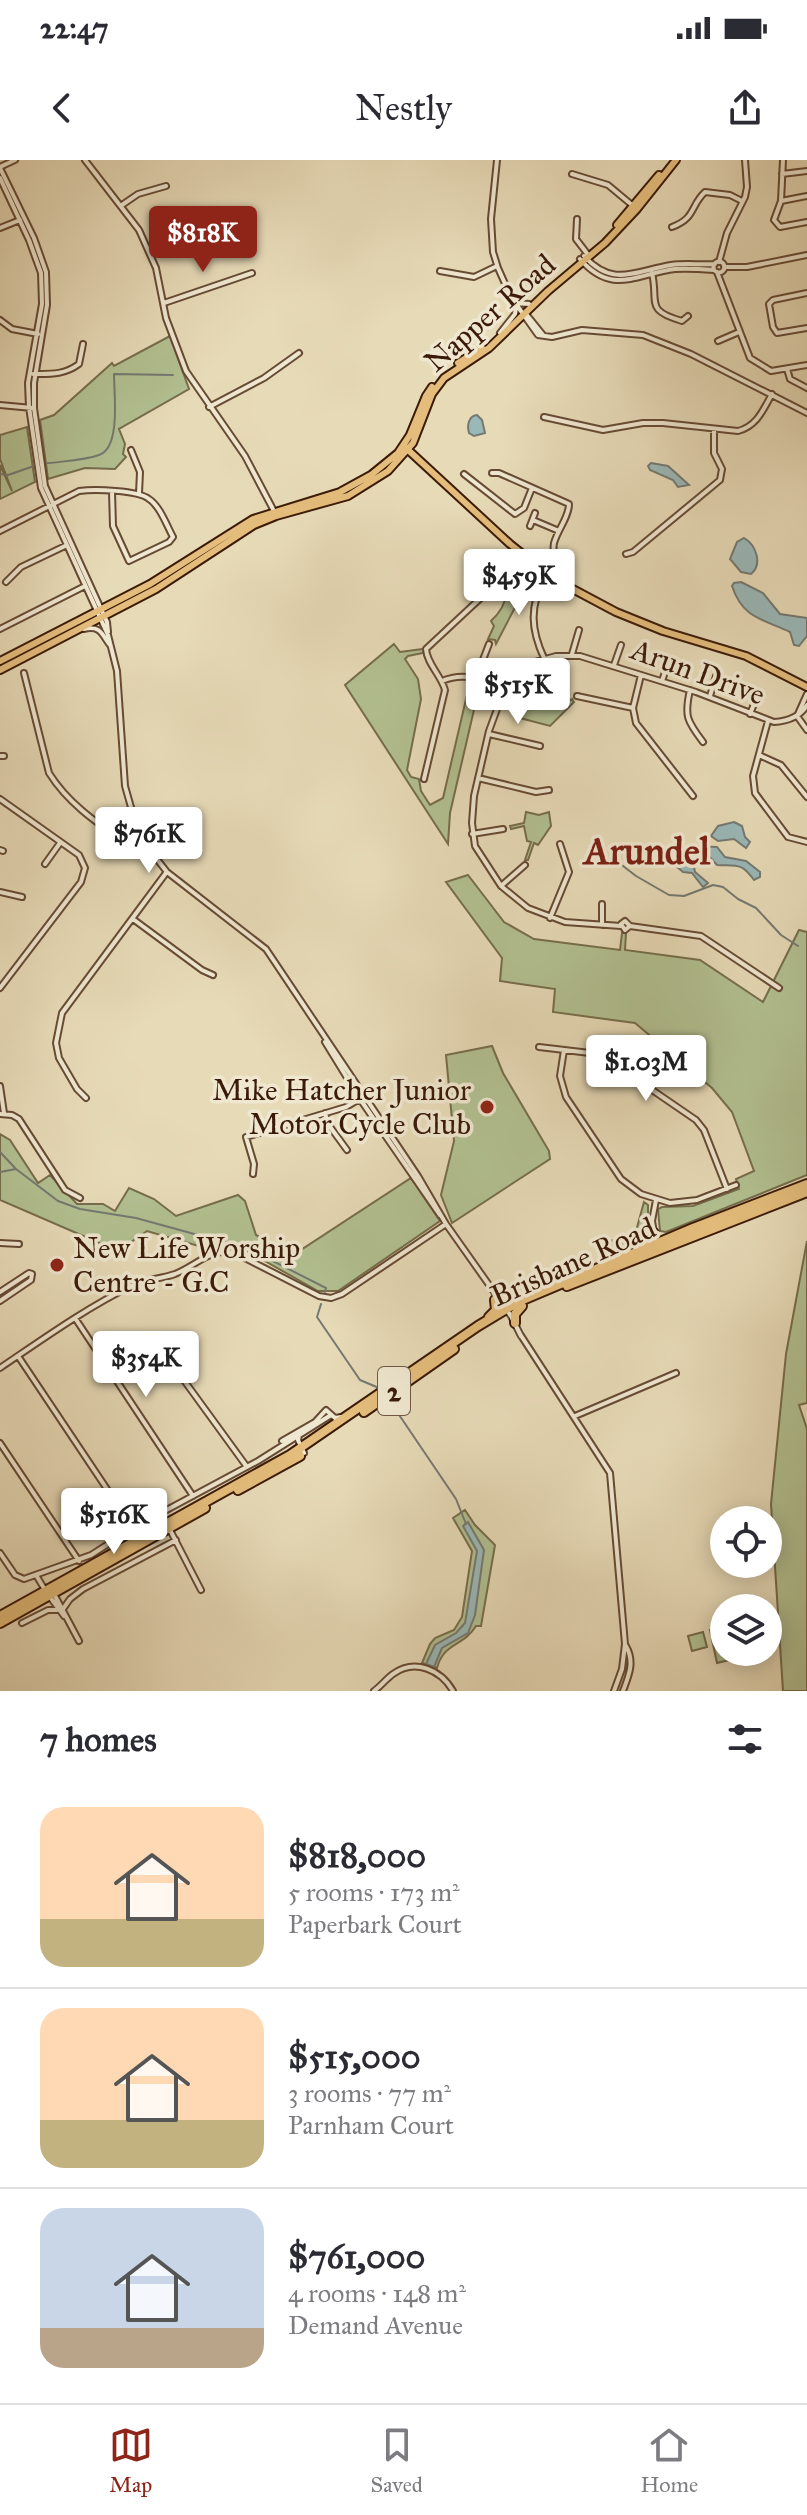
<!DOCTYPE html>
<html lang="en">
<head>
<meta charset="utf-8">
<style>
  body { margin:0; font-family:"IM FELL Great Primer",serif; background:#f7f7f7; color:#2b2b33; height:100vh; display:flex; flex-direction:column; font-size:30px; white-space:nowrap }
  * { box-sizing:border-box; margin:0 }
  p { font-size:26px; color:#7c7c81 }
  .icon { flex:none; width:44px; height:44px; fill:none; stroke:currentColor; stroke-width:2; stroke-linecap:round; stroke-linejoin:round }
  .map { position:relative; height:1531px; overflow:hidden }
  .details { display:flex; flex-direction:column; background:#fff; flex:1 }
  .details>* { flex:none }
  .buttons { position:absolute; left:710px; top:1346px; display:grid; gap:16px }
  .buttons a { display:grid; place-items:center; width:72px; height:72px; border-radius:50%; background:#fff; box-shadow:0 4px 20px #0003; font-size:40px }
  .price { position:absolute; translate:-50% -68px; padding:0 18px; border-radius:8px; background:#fff; color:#222; font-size:26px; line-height:52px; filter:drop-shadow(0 2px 4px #0008) }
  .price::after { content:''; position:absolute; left:50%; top:48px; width:24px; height:18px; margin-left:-12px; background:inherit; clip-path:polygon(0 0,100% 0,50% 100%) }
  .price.selected { background:#8f2418; color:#fff }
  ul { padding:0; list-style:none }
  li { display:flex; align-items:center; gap:24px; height:200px; padding:0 40px }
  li+li { border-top:2px solid #e1e1e2 }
  li span { display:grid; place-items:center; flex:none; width:224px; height:160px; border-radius:24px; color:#555 }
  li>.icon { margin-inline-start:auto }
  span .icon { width:96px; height:96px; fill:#fffc; stroke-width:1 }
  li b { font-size:34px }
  h2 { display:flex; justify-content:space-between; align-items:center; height:96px; padding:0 40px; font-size:34px }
  .status { display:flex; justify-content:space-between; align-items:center; height:56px; padding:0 40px; background:#fff; direction:ltr }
  .status svg { height:22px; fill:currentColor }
  header { display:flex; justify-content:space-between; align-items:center; height:104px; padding:0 40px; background:#fff; font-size:36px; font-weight:600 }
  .tab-bar { display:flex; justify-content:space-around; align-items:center; height:112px; border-top:2px solid #e1e1e2; background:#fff; font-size:22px; color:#7c7c81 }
  .tab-bar a { display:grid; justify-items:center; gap:4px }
  .tab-bar .selected { color:#8f2418 }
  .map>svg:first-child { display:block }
</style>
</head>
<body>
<div class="status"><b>22:47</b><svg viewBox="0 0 49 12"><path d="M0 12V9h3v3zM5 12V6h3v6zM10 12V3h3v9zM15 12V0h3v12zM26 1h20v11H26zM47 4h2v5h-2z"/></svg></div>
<header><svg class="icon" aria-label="back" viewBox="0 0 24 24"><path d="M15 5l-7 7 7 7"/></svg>Nestly<svg class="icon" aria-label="share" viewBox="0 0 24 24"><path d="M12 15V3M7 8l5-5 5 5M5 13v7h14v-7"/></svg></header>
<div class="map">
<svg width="807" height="1531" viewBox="0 0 807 1531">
  <rect width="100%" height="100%" fill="#e7dab7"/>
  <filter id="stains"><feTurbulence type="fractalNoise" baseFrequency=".0025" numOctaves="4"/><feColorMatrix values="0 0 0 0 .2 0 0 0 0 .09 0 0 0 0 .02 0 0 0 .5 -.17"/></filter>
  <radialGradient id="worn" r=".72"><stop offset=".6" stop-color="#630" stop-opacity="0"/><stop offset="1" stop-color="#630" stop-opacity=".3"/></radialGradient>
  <!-- green -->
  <path fill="#b2c091" stroke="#766d4c" stroke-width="2" d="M 170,176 L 189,229 L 119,269 L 125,284 L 123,294 L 126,297 L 115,309 L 85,308 L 48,319 L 40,260 L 54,255 L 112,203 L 114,206 Z
    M 27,267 L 35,322 L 0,339 L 0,305 L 12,331 L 0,299 L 0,275 Z
    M 509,389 L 529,405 L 518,426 L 521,436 L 496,484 L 495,480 L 488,479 L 494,466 L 491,461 C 513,441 507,423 500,396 Z
    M 394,484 L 400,492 L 423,489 L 423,493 L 408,496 L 405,499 L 418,519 L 421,539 L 407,610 L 411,617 L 419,619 L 421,631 L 430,645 L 443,638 L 470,522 L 480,524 L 450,653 L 448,684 L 345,525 Z
    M 528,513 L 537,526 L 552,525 L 553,538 L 558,546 L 562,547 L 572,539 L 574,542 L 550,566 L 520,558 L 532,529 L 524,517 Z
    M 526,652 L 539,655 L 549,652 L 551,666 L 538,685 L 534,683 L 528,700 L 525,700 L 531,682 L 527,681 L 524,666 L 511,669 L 510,666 L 524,663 Z
    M 468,715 L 504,762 L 534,779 L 620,790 L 622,773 L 626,773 L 625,790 L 700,800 L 763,842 L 799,770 L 807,772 L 807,1015 L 666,1072 L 660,1071 L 658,1049 L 662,1047 L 693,1046 L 739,1029 L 736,1019 L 754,1011 L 732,952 L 712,928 L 635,863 L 553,852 L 555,829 L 500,821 L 502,798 L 446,722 Z
    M 492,886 L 503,913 L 549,991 L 550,999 L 452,1063 L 441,1035 L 454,981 L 446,895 Z
    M 0,974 L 10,980 L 38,1023 L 50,1015 L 77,1044 L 103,1044 L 115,1051 L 129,1028 L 154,1039 L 176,1056 L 238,1035 L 245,1041 L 256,1075 L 293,1095 L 411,1018 L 440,1061 L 338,1131 L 318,1131 L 247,1091 L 221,1086 L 209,1089 L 147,1071 L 118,1091 L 0,1040 Z
    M 644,1042 L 648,1045 L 648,1077 L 612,1093 L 606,1083 L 636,1071 Z
    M 807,1081 L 807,1243 L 799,1245 L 807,1269 L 807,1531 L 783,1531 L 771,1344 L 786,1194 Z
    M 465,1350 L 475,1365 L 495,1385 L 481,1466 L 476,1466 C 463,1487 444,1482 437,1508 L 422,1503 L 430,1484 L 435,1478 L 454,1470 L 462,1457 L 472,1391 L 453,1358 Z
    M 724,1466 L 724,1492 L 763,1492 L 717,1503 L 710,1470 Z
    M 703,1472 L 707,1487 L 692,1491 L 688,1476 Z"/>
  <!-- water -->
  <path fill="#9ab8b8" stroke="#747972" stroke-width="2" d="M 477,255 L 482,260 L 485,273 L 474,276 L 469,273 C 467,266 468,256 477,255 Z
    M 651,303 L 668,306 L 689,325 L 678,327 L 673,320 L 650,310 L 648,306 Z
    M 744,378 C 756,385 763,404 751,414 L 741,412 L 730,399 L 737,382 Z
    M 741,422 L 763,433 L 780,454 L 807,458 L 807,476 L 799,486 L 794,485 L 790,472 C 763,459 743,459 732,426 L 734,423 Z
    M 734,662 L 742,666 L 745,677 L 750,682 L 746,688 L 734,679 L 718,681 L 711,676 L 718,666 Z
    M 692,686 L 717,687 L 725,697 L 746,701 L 760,712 L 760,717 L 754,720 C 741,702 737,706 717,705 L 707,694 L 692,698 L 695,712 L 708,723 L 703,727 L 692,713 L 683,712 L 669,700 L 672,694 L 676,694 Z
    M 468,1362 L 484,1390 L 475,1455 L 468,1473 L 442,1488 L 434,1507 L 426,1504 L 435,1485 L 456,1473 L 465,1463 L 477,1391 L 463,1366 Z"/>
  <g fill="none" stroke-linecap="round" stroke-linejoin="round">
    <!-- stream -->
    <path stroke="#747972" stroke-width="2" d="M 43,304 C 61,301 82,301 99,295 C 121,288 114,234 114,214 L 173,215
      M 0,314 L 8,315 L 37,305
      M 614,699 L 636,716 L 669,735 L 684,736 L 713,725 L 723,727 L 738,739 L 756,748 L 781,775 L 798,786
      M 0,992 L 16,1009
      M 0,1012 L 16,1009 L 58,1041 L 80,1049 L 136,1058 L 249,1089 L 326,1128 L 325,1132
      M 321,1144 L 317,1157 L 360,1220 L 379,1228
      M 389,1240 L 456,1339 L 466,1364"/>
    <!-- minor casing -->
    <g stroke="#664a34" stroke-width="8">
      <path id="minor" d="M 85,0 L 139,70 L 156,108 L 166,158 L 186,211 L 245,296 L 275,353
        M 497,0 L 491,59 L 493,92 L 498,108 L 511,137 L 538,175 L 552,177 L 582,170 L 643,175 L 691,194 L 807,253
        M 783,0 L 781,41 L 774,60 L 780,67 L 807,62
        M 0,7 L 15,0
        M 0,8 L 34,78 L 46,112 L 47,145 L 34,223 L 34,248 L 45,326 L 107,462 L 108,472
        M 572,14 L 608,25 L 632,45
        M 782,14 L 807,11
        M 0,18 L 29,80 L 41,113 L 42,144 L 28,223 L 29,247 L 41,328 L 108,475 L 117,511 L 125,626 L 136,665 L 145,684 L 167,712 L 266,789 L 418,1016 L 446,1064 L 511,1156 L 521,1176
        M 781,41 L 807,36
        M 122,45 L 138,34 L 166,26
        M 577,59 L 576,79 L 589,96
        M 672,67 C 696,58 690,46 705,32 L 730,35 L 742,41
        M 0,68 L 20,60
        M 584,96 C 613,128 635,111 671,105 C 685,103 700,105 715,104
        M 580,99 C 612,136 636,114 675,109 C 688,108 701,109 714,110
        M713.5 107a5.5 5.5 0 1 1 11 0a5.5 5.5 0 1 1-11 0Z
        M 719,102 L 727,73 L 745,37 L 747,27 L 745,0
        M 724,107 L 747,107 L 807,95
        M 440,111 L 474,117 L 497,106
        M 717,112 L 750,198 L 771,211 L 807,205
        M 652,113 C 659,143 644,150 682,161 L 688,156
        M 807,133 L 773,140 L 769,144 L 773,167 L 777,173 L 807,168
        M 164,143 L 252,113
        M 516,143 L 529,144
        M 526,154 L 543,175
        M 0,160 L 12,169 L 38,174
        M 500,173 L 515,154 L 516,147
        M 718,181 L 739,172
        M 787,209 L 790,219 L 807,228
        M 33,214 C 51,214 64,215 79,204 L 83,184
        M 0,245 L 32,248
        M 209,247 L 264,218 L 299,193
        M 544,257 L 603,270 L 643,263 L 663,263 L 738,271 C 757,266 763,250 772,234
        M 131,290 L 140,312 L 139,333
        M 492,313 L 499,313 L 569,344 C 569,357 558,369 554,383 C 552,393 557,399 551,409
        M 464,314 L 515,354 L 524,348 L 532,328
        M 533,360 L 559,371
        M 530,366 L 535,353
        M 0,371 L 79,331 C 94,329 138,330 149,339 C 160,346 167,366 173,377 L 169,382 L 129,401 L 113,366 L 112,332
        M 626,394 L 633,392 L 720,320 L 722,309 L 714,293 L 714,269
        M 6,422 L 21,407 L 65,386
        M 0,469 L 83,427
        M 84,469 C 101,465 102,475 110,485
        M 572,494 L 579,470
        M 544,498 C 531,470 529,446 545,418
        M 614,505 L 621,485
        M 24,513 L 49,613 C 69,645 100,665 130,686 L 137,688 L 145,684
        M 641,515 L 633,548 L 636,563 L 693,636
        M 476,518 L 489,484
        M 442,521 C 462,512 486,518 504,530
        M 662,521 L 668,503
        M 690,530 C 684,556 687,561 703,582
        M 577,536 L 633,548
        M 710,536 L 716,516
        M 750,554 L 758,534
        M 798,554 L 807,534
        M 797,556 L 807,570
        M 768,561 L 753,616 L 755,633 L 788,677 L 807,682
        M 489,574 L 540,586
        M 759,595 L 781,605 L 807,637
        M 0,596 L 4,596
        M 478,618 L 536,632 L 549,630
        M 424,619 L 445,530 C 441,515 427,504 426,489 L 485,434
        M 0,639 L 79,695 L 85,708 L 81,722 L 0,828
        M 472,674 L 503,669
        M 0,690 L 3,691
        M 45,704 L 60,683
        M 501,726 L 525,705
        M 0,732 L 22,737
        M 550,758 L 569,712 L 560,684
        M 133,759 L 202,810 L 213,815
        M 602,765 L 602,744
        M 621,766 L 565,762 L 528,748 L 501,726 L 475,686 L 472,663 L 474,636 L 489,571 L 504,530 L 520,510 L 531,503 L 556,496 L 580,496 L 696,532 L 774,562 C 788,561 800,557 807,545
        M 630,766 L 625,770 L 621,764 L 625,761 L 630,766 L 701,776 L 779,828
        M 325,882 L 360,939 L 440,1055
        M 539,887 L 590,893 L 604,897 L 696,960 L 704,970 L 727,1029
        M 564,890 L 560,916 L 566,937 L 621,1019 L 641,1034 L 670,1043 L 697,1040 L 736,1025
        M 0,926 L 4,953
        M 86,938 L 77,929 L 59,898 L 56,883 L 62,853 L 166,713
        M 325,953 L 328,964 L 347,990
        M 0,954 L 12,955 L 19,959 L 65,1030 L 80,1038
        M 253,1014 L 254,1004 L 246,977 L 346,947 L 361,938
        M 654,1073 L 652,1061 L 656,1040
        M 0,1083 L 19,1084
        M 0,1132 L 29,1113 L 32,1114 L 31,1120 L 0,1141
        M 75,1158 L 193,1336
        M 520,1174 L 610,1313 L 625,1484 L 622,1509 L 614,1531
        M 18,1196 L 133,1368
        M 167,1197 L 247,1307
        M 0,1208 C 43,1179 86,1148 133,1125 C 146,1119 161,1119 175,1114 C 198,1105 211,1086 237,1094 L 319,1136 L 331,1138 L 342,1134 L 446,1064
        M 575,1256 L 676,1213
        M 299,1275 L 298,1280 L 304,1293
        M 282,1281 L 315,1262 L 326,1250 L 335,1258 L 341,1257
        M 0,1283 L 79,1401
        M 169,1368 L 201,1430
        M 0,1393 L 15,1415 L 24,1419 L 91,1395 L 133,1368 L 258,1301 L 331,1255
        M 36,1415 L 45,1430
        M 54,1434 L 79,1481
        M 50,1437 L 64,1456
        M 63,1449 L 70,1439 L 83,1429 L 176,1380
        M 22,1463 L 48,1450 L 57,1450
        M 374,1531 C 381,1526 386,1519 393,1514 C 415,1498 441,1510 453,1531
        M 623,1531 C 629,1515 635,1502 626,1486"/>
    </g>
    <!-- major casing -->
    <g stroke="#3b1a08" stroke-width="10">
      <path id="major" d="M 617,65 L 659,15
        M 458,203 L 482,188
        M 406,288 L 510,384 L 544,411 L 545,418 L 553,416
        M 544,411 L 551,409 L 553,416 L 569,427 L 616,452 L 663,471 L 746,496 L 807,527
        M 0,501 L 150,424 L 253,359 L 340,332 L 371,315 L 398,293 L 410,275 L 426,236 L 432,227
        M 0,510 L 156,429 L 254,365 L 276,356 L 348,336 L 388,311 L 413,283 L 432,234 L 444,218 L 489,188 L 548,131 L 605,83 L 637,49 L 676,0"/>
    </g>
    <!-- highway casing -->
    <g stroke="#3b1a08" stroke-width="12">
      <path id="highway" d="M 644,1086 L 654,1073
        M 567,1126 L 807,1032
        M 489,1157 L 496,1150 L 495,1140
        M 515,1163 L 515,1154 L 522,1146
        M 364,1252 L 454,1189
        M 238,1330 L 300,1296
        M 0,1456 L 290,1295 L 478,1166 L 518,1142 L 693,1068 L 807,1024
        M 0,1463 L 205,1348"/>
    </g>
    <!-- minor -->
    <use href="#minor" stroke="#efe7d0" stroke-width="4"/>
    <!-- major -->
    <use href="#major" stroke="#e4bd7c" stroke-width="6"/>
    <!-- highway -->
    <use href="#highway" stroke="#e4bd7c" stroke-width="8"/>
  </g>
  <!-- markers -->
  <g fill="#8f2418" stroke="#efe7d0" stroke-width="3">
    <circle cx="487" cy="947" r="8"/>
    <circle cx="57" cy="1105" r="8"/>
  </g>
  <g text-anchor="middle" stroke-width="7" stroke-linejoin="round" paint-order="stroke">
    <!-- shield labels -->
    <rect fill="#efe7d0" stroke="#715844" stroke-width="2" x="378" y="1207" width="32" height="48" rx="6"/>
    <g font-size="28" font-weight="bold" fill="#3b1a08">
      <text x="394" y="1241">2</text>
    </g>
    <!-- street labels -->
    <g font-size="30" fill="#3b1a08" stroke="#efe7d0">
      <text transform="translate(490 153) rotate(-41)" y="10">Napper Road</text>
      <text transform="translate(698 512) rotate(20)" y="10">Arun Drive</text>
      <text transform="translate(573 1102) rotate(-24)" y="10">Brisbane Road</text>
    </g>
    <!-- poi labels -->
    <g font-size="30" fill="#3b1a08" stroke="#efe7d0" text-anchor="end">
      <text x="471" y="940">Mike Hatcher Junior<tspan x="471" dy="34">Motor Cycle Club</tspan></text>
      <text x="73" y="1098" text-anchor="start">New Life Worship<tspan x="73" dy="34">Centre - G.C</tspan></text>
    </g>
    <!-- district labels -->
    <g font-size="38" font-weight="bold" fill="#7a1f14" stroke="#efe7d0">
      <text x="647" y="704">Arundel</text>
    </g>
  </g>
  <rect width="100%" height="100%" filter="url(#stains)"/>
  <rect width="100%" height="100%" fill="url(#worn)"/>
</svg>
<div class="buttons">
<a><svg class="icon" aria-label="locate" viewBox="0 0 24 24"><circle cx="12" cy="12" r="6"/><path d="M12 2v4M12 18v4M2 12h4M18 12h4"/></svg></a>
<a><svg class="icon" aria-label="layers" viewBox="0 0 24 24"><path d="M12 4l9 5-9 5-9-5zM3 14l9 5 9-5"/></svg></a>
</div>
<b class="price selected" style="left:203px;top:114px">$818K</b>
<b class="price" style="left:519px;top:457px">$459K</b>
<b class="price" style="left:518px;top:566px">$515K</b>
<b class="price" style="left:149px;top:715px">$761K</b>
<b class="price" style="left:646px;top:943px">$1.03M</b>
<b class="price" style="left:146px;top:1239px">$354K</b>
<b class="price" style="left:114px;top:1396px">$516K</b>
</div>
<section class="details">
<h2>7 homes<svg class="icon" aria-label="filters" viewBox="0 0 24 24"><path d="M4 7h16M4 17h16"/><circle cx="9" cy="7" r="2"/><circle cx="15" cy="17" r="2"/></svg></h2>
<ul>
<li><span style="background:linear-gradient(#ffd9b3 70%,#c2b280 0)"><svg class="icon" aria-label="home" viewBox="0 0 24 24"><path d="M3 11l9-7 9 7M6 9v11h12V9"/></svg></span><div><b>$818,000</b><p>5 rooms · 173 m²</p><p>Paperbark Court</p></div></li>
<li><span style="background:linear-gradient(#ffd9b3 70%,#c2b280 0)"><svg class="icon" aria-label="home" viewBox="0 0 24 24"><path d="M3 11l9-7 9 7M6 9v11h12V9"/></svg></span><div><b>$515,000</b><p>3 rooms · 77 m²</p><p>Parnham Court</p></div></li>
<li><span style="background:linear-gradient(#c9d6e8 75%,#b9a48a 0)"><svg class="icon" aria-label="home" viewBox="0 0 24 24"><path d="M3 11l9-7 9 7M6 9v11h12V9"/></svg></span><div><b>$761,000</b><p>4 rooms · 148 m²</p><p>Demand Avenue</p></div></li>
</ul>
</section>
<nav class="tab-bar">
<a class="selected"><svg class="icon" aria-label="map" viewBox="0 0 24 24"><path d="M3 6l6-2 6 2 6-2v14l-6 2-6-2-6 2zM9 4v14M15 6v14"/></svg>Map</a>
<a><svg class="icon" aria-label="saved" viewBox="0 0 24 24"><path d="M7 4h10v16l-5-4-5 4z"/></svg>Saved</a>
<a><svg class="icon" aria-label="home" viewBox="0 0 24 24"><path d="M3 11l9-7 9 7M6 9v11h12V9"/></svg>Home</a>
</nav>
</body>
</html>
